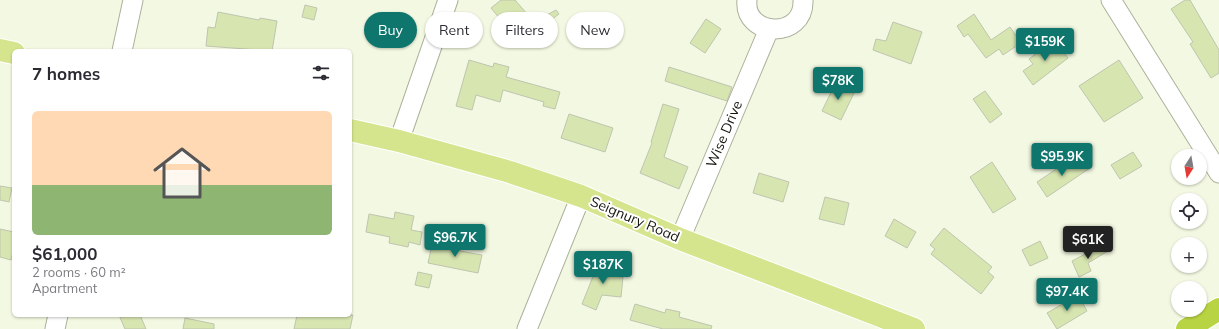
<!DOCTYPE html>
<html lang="en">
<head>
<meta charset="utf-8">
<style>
  body { margin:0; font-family:Mulish,sans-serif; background:#f2f2f3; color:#2b2b33; height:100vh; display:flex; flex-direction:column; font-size:15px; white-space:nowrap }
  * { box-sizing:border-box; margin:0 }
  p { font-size:13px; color:#7c7c81 }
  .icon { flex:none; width:22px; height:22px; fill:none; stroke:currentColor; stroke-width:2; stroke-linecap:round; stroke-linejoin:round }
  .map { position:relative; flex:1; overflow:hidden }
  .details { position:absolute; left:12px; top:49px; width:340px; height:268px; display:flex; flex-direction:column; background:#fff; border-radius:6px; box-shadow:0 1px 3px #0004 }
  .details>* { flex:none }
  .guide { position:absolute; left:364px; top:12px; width:380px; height:36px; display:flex; gap:8px }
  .needle { width:26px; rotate:191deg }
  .fabs { position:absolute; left:1171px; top:149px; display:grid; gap:8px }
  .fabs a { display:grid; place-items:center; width:36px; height:36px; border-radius:50%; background:#fff; box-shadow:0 1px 3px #0004; font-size:20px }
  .price { position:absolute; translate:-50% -34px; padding:0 9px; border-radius:4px; background:#0f766e; color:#fff; font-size:13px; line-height:26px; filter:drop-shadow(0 1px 2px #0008) }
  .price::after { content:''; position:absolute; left:50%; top:24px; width:12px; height:9px; margin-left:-6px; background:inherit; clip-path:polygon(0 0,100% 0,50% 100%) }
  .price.selected { background:#222; color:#fff }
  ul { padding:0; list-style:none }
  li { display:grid; align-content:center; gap:8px; height:212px; padding:0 20px }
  li span { display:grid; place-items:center; height:124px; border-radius:6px; color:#555 }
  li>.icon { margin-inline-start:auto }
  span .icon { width:72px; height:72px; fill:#fffc; stroke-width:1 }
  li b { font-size:17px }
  h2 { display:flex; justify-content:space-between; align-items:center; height:48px; padding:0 20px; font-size:17px }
  .tag { padding:0 14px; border-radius:18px; background:#fff; box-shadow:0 1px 3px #0004; font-size:14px; line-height:36px }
  .tag.selected { background:#0f766e; color:#fff }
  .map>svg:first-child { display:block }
</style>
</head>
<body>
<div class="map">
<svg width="1219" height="329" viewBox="0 0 1219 329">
  <rect width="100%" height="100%" fill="#f2f8e1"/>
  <!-- building -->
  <path fill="#d7e5b1" stroke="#bfc5af" d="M 501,0 L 515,0 L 534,22 L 556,10 L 559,14 L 547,23 L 551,30 L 541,36 L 539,31 L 519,47 L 503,28 L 506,26 L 491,8 Z
    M 1185,0 L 1190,0 L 1219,50 L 1219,73 L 1211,78 L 1190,44 L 1193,42 L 1171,9 Z
    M 305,5 L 317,8 L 314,20 L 302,17 Z
    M 218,12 L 259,20 L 260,18 L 277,21 L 272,51 L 206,46 L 208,27 L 215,28 Z
    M 974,14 L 991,40 L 1010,27 L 1021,43 L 1003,55 L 999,49 L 986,58 L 968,34 L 964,37 L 957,26 Z
    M 706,19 L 721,29 L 705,53 L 690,43 Z
    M 893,22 L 922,32 L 911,64 L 873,50 L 876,39 L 886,41 Z
    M 1054,40 L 1068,58 L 1033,85 L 1023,71 L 1033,64 L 1029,59 Z
    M 469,60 L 493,67 L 494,63 L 509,67 L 506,77 L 560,92 L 555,109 L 543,106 L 544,102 L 503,90 L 500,102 L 476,95 L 472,110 L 456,106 Z
    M 1119,60 L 1143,98 L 1104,122 L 1079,86 Z
    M 669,67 L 732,87 L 727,101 L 665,81 Z
    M 836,82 L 855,91 L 841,120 L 822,111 Z
    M 985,91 L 1002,114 L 990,123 L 973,99 Z
    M 663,104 L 679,109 L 664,157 L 688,167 L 679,189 L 640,173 L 652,143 L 651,142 Z
    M 569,114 L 613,128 L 605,152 L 561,138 Z
    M 1133,152 L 1142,166 L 1120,179 L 1111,165 Z
    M 1085,158 L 1090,168 L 1047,197 L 1037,182 L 1064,164 L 1066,167 Z
    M 992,162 L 1016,199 L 993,213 L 970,177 Z
    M 759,173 L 789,182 L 783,202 L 753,193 Z
    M 0,186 L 12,188 L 9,202 L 0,200 Z
    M 825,197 L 849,203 L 844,225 L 819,219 Z
    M 395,212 L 414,216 L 411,230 L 422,232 L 420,245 L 409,242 L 408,247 L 389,243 L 390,237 L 366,232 L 369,214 L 394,219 Z
    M 894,219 L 916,232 L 907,248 L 885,236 Z
    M 944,228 L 992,267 L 988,272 L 994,277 L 981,294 L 931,254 L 935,249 L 930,245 Z
    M 0,229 L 14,232 L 14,248 L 11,260 L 0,257 Z
    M 446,241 L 462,244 L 460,251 L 482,255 L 478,273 L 428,263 L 432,245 L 445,247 Z
    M 1040,241 L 1048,258 L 1030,266 L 1022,250 Z
    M 1094,245 L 1096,249 L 1104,245 L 1108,251 L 1088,263 L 1091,271 L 1079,277 L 1072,261 L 1087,253 L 1085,251 Z
    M 600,259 L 615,265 L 610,276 L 623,277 L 621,297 L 602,295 L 596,310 L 582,304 Z
    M 418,272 L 432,275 L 429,288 L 415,285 Z
    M 1078,295 L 1087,311 L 1057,329 L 1047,313 Z
    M 635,304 L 665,313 L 666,309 L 680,312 L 679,317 L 712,326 L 711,329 L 663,329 L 630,320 Z
    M 119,315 L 140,315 L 146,329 L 125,329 Z
    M 297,315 L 353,315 L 350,329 L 294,329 Z
    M 185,318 L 214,324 L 214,329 L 183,329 Z"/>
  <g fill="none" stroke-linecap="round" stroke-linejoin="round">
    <!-- minor casing -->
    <g stroke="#abb19b" stroke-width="21">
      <path id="minor" d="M 747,0 C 743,37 805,40 803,0
        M 1111,0 L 1219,173
        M 122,51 L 133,0
        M 399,141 L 448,0
        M 680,239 L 769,29
        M 55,329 L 58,315
        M 527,329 L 581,196"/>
    </g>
    <!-- major casing -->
    <g stroke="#fff" stroke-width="24">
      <path id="major" d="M 0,50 L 14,53
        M 350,130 L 399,141 L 510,172 L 581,196 L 680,239 L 914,329"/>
    </g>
    <!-- highway casing -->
    <g stroke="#fff" stroke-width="24">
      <path id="highway" d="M 1187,329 L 1219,309"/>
    </g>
    <!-- minor -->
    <use href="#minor" stroke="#fff" stroke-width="19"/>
    <!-- major -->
    <use href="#major" stroke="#d5e58e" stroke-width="22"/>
    <!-- highway -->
    <use href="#highway" stroke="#b9d443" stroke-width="22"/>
  </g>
  <g text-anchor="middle" stroke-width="4" stroke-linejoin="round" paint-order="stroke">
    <!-- street labels -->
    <g font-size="14" fill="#12140c" stroke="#fff">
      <text transform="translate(724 134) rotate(-67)" y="5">Wise Drive</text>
      <text transform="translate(635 219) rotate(23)" y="5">Seignury Road</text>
    </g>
  </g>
</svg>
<div class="fabs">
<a><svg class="needle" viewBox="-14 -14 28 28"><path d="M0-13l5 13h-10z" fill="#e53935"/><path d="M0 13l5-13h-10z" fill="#7c7c81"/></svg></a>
<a><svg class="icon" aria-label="locate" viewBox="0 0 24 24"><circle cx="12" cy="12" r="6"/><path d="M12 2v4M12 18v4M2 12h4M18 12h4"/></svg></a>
<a>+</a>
<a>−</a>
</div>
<b class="price" style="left:1045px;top:62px">$159K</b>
<b class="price" style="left:838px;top:101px">$78K</b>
<b class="price" style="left:1062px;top:177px">$95.9K</b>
<b class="price" style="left:455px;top:258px">$96.7K</b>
<b class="price selected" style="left:1088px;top:260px">$61K</b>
<b class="price" style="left:603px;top:285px">$187K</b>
<b class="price" style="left:1067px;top:312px">$97.4K</b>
<div class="guide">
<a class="tag selected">Buy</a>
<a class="tag">Rent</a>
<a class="tag">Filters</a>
<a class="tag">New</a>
</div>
<section class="details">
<h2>7 homes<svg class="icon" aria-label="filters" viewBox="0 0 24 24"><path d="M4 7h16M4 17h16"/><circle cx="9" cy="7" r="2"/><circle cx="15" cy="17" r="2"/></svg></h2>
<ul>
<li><span style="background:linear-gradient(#ffd9b3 60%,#8fb573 0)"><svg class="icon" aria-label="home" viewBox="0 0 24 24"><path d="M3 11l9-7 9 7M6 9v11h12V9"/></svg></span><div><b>$61,000</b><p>2 rooms · 60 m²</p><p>Apartment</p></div></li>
</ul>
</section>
</div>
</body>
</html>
